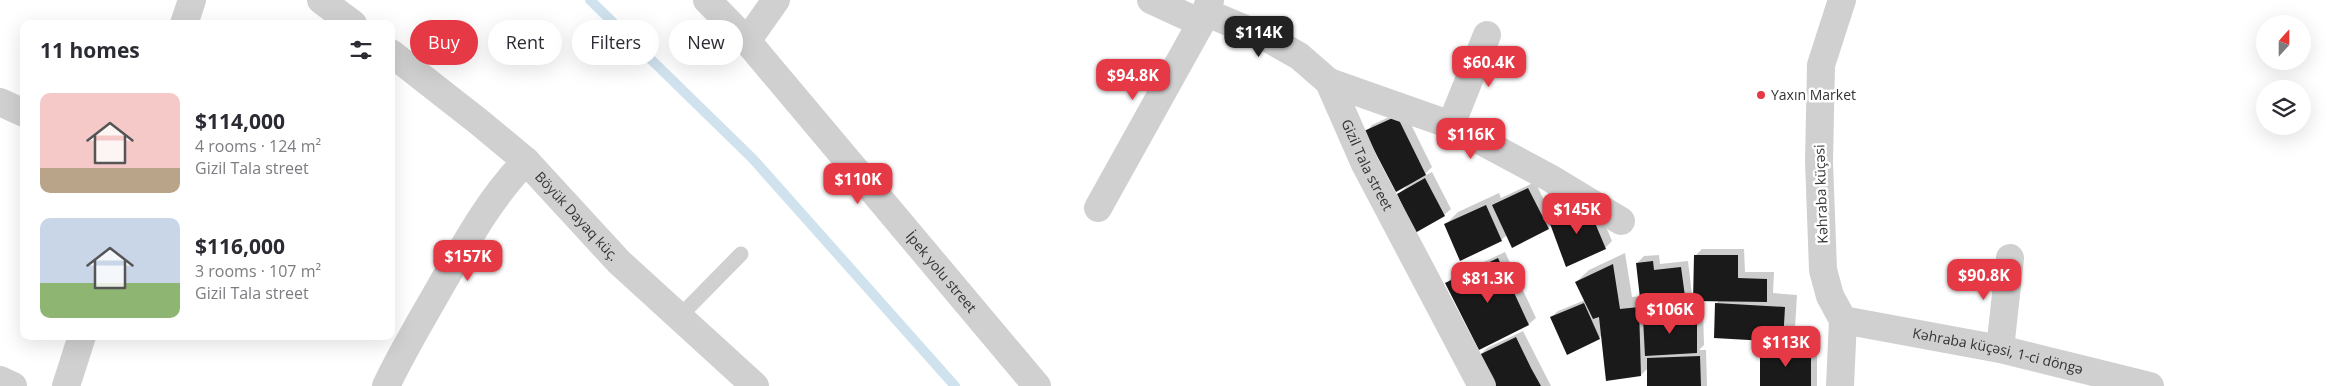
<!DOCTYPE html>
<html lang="en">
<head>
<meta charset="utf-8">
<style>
  body { margin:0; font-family:"Open Sans",sans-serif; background:#f7f7f7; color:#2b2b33; height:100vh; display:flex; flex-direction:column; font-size:19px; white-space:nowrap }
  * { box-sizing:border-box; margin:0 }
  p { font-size:16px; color:#7c7c81 }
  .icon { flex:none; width:28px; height:28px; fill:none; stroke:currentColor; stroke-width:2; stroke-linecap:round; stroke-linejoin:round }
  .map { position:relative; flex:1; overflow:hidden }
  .details { position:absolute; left:20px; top:20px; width:375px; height:320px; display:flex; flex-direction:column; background:#fff; border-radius:10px; box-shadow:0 5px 20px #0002 }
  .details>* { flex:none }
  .guide { position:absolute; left:410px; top:20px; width:475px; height:45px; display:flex; gap:10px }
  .needle { width:32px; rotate:21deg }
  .fabs { position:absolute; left:2256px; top:15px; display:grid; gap:10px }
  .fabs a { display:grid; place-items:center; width:55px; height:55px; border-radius:50%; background:#fff; box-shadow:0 5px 20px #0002; font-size:25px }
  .price { position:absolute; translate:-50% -42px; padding:0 11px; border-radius:10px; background:#e63946; color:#fff; font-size:16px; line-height:32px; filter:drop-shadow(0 1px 2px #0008) }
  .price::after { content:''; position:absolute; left:50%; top:30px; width:15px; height:11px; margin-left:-8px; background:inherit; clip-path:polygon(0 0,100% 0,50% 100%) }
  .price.on { background:#222; color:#fff }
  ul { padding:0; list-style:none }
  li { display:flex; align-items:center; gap:15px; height:125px; padding:0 20px }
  li span { display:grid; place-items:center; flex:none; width:140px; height:100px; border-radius:10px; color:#555 }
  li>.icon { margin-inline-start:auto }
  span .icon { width:60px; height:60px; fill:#fffc; stroke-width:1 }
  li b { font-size:21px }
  h2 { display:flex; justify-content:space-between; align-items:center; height:60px; padding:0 20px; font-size:21px }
  .chip { padding:0 18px; border-radius:22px; background:#fff; box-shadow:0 5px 20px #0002; font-size:18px; line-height:45px }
  .chip.on { background:#e63946; color:#fff }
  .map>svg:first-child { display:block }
</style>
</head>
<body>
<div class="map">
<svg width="2327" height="386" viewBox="0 0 2327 386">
  <rect width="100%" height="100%" fill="#fff"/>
  <!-- shadow -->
  <path fill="#0003" d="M 1404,110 L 1432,167 L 1422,177 L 1432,172 L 1451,209 L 1444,215 L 1399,194 L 1407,186 L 1366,132 L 1372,125 Z
    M 1535,182 L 1553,218 L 1557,214 L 1594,198 L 1612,241 L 1605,248 L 1551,225 L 1548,228 L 1507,235 L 1501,240 L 1445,225 L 1458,212 L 1499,193 L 1501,198 Z
    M 1702,249 L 1744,249 L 1745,272 L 1774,272 L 1773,293 L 1797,295 L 1795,328 L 1783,341 L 1716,304 L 1719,300 L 1695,256 Z
    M 1505,252 L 1536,318 L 1529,324 L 1479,348 L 1447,283 L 1453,276 Z
    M 1625,253 L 1632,297 L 1641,296 L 1637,263 L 1644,256 L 1659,255 L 1660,264 L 1688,261 L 1693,303 L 1686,310 L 1703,309 L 1704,345 L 1699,350 L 1706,350 L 1707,386 L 1648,386 L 1648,368 L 1641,375 L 1602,335 L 1599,338 L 1551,317 L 1558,311 L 1585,300 L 1576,282 L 1589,270 Z
    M 1523,331 L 1551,386 L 1495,386 L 1480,355 L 1487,348 Z
    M 1817,343 L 1817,386 L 1761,386 L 1762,351 L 1768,345 Z"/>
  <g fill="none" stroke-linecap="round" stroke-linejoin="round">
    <!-- stream -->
    <path stroke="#cfe2ee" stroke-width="10" d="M 590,0 L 753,159 L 955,386"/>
  </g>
  <!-- building -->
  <path fill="#1a1a1a" d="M 1397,116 L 1426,175 L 1396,192 L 1364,131 Z
    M 1425,178 L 1445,216 L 1415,233 L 1397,194 Z
    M 1528,188 L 1549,229 L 1512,248 L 1492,205 Z
    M 1587,204 L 1606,249 L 1566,267 L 1549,221 Z
    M 1486,205 L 1502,241 L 1460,261 L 1444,224 Z
    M 1694,255 L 1738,255 L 1738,278 L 1767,279 L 1767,302 L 1693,301 Z
    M 1498,258 L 1529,325 L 1479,350 L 1445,283 Z
    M 1653,261 L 1654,270 L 1681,267 L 1687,311 L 1642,316 L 1636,263 Z
    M 1613,264 L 1620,309 L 1639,307 L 1641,376 L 1606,381 L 1599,317 L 1593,319 L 1575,282 Z
    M 1584,303 L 1600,339 L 1567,355 L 1550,317 Z
    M 1715,303 L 1785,307 L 1783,342 L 1714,338 Z
    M 1697,315 L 1697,353 L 1645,356 L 1643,318 Z
    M 1516,337 L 1531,368 L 1541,386 L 1493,386 L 1479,355 Z
    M 1811,349 L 1811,386 L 1760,386 L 1760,351 Z
    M 1700,356 L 1701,386 L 1647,386 L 1647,358 Z"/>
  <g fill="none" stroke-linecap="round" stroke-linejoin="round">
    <!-- service -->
    <path stroke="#d0d0d0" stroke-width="15" d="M 679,317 L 741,254"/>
    <!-- minor -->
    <g stroke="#d0d0d0" stroke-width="28">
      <path d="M 321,0 L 353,24"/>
      <path id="s1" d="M 707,0 L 747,41 L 1037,386"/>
      <path d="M 1151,0 L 1201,23"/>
      <path id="s2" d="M 1205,12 L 1269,39 L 1299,56 L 1329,82 L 1365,164 L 1482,386"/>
      <path d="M 747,41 L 776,0"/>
      <path id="s3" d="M 391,53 L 479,122 L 526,161 L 619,262 L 755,386"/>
      <path d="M 1329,82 L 1451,125 L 1550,178 L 1621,221"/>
      <path d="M 0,102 L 24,113"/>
      <path d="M 1451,125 L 1487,35"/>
      <path d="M 1098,208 L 1201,23 L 1210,0"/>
      <path id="s4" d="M 1843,320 L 2000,349 L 2150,386"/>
      <path d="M 2000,349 L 2010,258"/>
      <path d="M 0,380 L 13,386"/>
      <path d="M 386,386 C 403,350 424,316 443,282 C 468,239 491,197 526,161"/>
      <path d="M 1840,386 L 1843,320 L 1830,296 L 1823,270 L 1819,161 L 1821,65 L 1842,0"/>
    </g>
    <!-- tertiary -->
    <path stroke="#d0d0d0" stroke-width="28" d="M 184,24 L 192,0
      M 66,386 L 82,336"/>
  </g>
  <!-- markers -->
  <circle fill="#e63946" stroke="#fff" stroke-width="2" cx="1761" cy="95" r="5"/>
  <g text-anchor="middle" stroke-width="5" stroke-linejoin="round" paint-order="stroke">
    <!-- poi labels -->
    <g font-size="14" fill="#333" stroke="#fff" text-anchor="start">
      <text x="1771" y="100">Yaxın Market</text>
    </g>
    <!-- street labels -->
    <g font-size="14" fill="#333" stroke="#fff">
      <text dy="5" stroke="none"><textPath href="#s2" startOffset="235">Gizil Tala street</textPath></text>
      <text transform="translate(1821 194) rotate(-92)" y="5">Kəhraba küçəsi</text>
      <text dy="5" stroke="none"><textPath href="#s3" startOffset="248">Böyük Dayaq küç.</textPath></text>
      <text dy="5" stroke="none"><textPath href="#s1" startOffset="359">İpek yolu street</textPath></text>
      <text dy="5" stroke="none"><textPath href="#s4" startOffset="158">Kəhraba küçəsi, 1-ci döngə</textPath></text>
    </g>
  </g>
</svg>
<div class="fabs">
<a><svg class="needle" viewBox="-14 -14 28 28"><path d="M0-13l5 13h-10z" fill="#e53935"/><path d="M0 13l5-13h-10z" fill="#7c7c81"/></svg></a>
<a><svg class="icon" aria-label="layers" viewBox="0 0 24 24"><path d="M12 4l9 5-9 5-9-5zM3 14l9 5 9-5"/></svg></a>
</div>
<b class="price on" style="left:1259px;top:58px">$114K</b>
<b class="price" style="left:1489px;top:88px">$60.4K</b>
<b class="price" style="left:1133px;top:101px">$94.8K</b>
<b class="price" style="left:1471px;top:160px">$116K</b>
<b class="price" style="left:858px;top:205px">$110K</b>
<b class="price" style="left:1577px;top:235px">$145K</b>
<b class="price" style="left:468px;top:282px">$157K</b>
<b class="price" style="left:1984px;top:301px">$90.8K</b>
<b class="price" style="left:1488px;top:304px">$81.3K</b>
<b class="price" style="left:1670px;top:335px">$106K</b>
<b class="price" style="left:1786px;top:368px">$113K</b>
<div class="guide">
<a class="chip on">Buy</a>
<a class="chip">Rent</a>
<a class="chip">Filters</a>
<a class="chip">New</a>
</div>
<section class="details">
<h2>11 homes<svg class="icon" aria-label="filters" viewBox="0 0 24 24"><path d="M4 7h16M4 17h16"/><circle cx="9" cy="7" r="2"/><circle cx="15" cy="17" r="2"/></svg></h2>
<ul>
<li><span style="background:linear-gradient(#f6c9c9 75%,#b9a48a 0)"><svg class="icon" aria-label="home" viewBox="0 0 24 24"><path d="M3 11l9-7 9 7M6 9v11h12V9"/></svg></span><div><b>$114,000</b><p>4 rooms · 124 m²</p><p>Gizil Tala street</p></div></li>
<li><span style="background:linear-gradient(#c9d6e8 65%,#8fb573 0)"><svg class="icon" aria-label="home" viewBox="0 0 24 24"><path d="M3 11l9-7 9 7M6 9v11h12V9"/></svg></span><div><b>$116,000</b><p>3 rooms · 107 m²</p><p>Gizil Tala street</p></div></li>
</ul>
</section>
</div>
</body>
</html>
